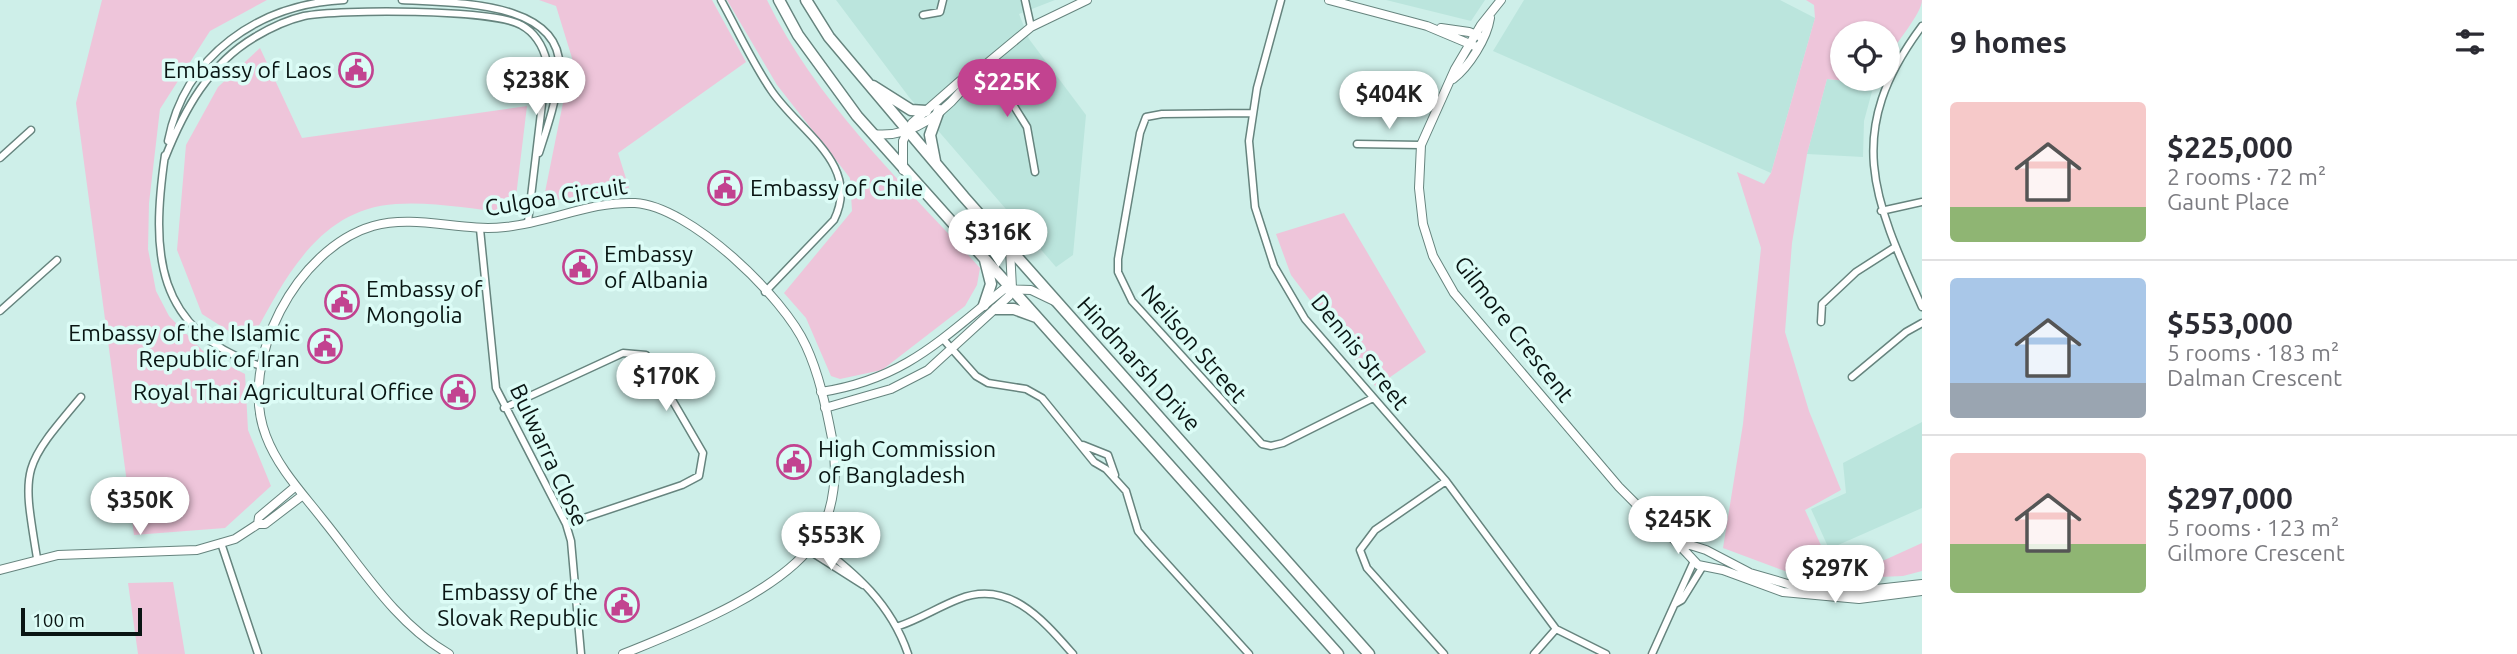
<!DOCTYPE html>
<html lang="en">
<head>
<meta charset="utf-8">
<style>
  body { margin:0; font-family:Ubuntu,sans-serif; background:#f7f7f7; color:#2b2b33; height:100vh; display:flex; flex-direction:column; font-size:26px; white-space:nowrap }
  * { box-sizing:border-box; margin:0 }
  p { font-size:23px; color:#7c7c81 }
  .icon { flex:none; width:38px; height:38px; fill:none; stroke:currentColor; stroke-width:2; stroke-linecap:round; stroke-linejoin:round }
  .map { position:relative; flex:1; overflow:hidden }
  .side { display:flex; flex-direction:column; background:#fff; width:595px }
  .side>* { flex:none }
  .fabs { position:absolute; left:1830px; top:21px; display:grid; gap:14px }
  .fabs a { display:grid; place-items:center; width:70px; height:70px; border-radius:50%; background:#fff; box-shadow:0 2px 5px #0004; font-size:35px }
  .scale { position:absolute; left:21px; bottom:18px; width:121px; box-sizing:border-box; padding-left:7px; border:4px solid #091513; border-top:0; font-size:19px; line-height:24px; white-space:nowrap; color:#091513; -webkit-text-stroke:5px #dcfcf6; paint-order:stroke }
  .price { position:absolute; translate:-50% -60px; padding:0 16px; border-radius:24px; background:#fff; color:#222; font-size:23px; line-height:46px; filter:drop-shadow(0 2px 4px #0008) }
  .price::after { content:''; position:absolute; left:50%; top:42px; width:21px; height:16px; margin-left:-10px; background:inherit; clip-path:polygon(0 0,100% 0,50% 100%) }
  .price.on { background:#c24390; color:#fff }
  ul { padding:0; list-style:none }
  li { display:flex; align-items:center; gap:21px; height:175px; padding:0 28px }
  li+li { border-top:2px solid #e1e1e2 }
  li span { display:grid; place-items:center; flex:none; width:196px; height:140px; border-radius:7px; color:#555 }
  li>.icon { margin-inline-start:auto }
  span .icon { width:84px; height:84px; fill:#fffc; stroke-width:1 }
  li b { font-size:30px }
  h2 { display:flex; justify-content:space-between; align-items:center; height:84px; padding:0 28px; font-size:30px }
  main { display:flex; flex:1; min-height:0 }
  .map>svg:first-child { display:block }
</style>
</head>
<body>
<main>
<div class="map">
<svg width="1922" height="654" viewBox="0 0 1922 654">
  <rect width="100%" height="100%" fill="#ceefe9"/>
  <!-- built -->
  <path fill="#bbe5dd" d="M 836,0 L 1055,0 L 1019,14 L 1029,39 L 1086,115 L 1073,255 L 1056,267 L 909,97 Z
    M 1386,0 L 1485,0 L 1471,21 Z
    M 1524,0 L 1780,0 L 1815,18 L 1771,173 L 1493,51 Z
    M 1827,79 L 1874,84 L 1864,121 L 1863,157 L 1807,154 Z
    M 1922,422 L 1922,508 L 1829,549 L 1811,509 L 1846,493 L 1843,463 Z"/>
  <!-- green -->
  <path fill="#eec5da" d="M 102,0 L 267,0 L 210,31 L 160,109 L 149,203 L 148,249 L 156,291 L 169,316 L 206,354 L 245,374 L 248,430 L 271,486 L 225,528 L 134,535 L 76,103 Z
    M 539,0 L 712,0 L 746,62 L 618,153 L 629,188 L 543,202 L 572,58 L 556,6 Z
    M 727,0 L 767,0 C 817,103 904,184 980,268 L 977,285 L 965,306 L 882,370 L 840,379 L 831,376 L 806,318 L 784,293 L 852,211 L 850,178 L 777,85 Z
    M 1806,0 L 1922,0 C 1922,13 1896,43 1888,57 L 1888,33 L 1843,33 L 1843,79 L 1877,79 L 1874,84 L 1827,79 L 1807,154 L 1792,243 L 1785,332 L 1809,411 L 1841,490 L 1805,510 L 1824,552 L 1812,581 L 1723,548 L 1743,424 L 1761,248 L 1737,172 L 1764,184 L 1771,173 L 1815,18 L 1814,5 Z
    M 260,48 L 302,138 L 527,106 L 514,213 C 477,210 432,201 396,204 C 316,209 283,283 249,344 L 202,314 L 177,250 L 186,145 L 218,87 Z
    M 1344,213 L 1426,352 L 1376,387 L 1291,275 L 1276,234 Z
    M 1922,543 L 1922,571 L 1903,576 L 1833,579 L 1837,570 L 1856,563 L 1856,573 Z
    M 173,582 L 185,654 L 138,654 L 128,583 Z"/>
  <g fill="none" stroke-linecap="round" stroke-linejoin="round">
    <!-- minor casing -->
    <g stroke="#66847e" stroke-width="9">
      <path id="minor" d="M 402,0 C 454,3 568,0 559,75 C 556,102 547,128 539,153
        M 721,0 C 737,29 752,62 771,90 C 798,131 862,164 834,220 L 765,292
        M 1025,0 L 1031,27
        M 1281,0 L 1257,88 L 1249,141 L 1255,207 L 1274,266 L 1305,319 L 1446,481 L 1556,629 L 1606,654
        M 923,15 L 940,12 L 943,0
        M 1922,26 C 1843,132 1873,198 1922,307
        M 987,63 L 1027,127 L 1035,172
        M 1252,113 L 1162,114 L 1146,117 L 1140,133 L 1118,259 L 1118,272 L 1132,301 L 1262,444 L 1271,446 L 1283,443 L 1373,398
        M 168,141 C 185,55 259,4 344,0
        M 1357,144 L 1421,145
        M 165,155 C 151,252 154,331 261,366
        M 0,158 L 31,130
        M 165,158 C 184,110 209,64 255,37 C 270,28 287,20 304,16 C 339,9 493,9 521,25 C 536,33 543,46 547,62 L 528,222
        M 1881,211 L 1922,202
        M 480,229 L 496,388 L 566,524 L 571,541 L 581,654
        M 0,311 L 57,260
        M 1821,322 L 1822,304 L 1856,272 L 1895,247
        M 943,339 L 976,376 L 988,383 L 1026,389 L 1042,398 L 1094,462 L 1106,469 L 1126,491 L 1138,531 L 1149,544 L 1249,654
        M 1852,377 L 1906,332 L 1922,323
        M 504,408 L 623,353 L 646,355 L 703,453 L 699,476 L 682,485 L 566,524
        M 1083,445 L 1108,455 L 1115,475
        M 814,542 C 856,573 891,604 908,654
        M 221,543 L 258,654
        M 808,550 L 863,585
        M 37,558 C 22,467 21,468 81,397
        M 1675,604 L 1682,600 L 1703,566
        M 899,626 C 920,619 938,607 959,599 C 1009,579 1043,620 1073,654
        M 1444,654 L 1367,568 L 1360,550 L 1375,530 L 1446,481
        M 1534,654 L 1556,629
        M 1652,654 L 1694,561"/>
    </g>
    <!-- tertiary casing -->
    <g stroke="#66847e" stroke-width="10">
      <path id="tertiary" d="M 1329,0 L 1427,26 L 1477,47
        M 1501,0 L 1481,25 L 1455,69 L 1421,145 L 1419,188 L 1423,224 L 1433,256 L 1454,293 L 1619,487 L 1651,519 L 1687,544 L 1706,550 L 1750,573 L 1791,585 L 1858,591 L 1922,584
        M 1441,28 L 1469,32 L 1479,36
        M 1453,79 C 1469,67 1487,38 1490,18
        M 873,134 C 913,139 949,110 971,78
        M 903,170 L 903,141 L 912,123 L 960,81 L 973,75 L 1031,27 L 1087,0
        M 821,392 C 905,379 941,339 1004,289 L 1031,290 L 1054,301
        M 825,408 L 891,389 L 928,370 L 1009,296 L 1012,288 L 1010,249
        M 258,524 L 259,517 L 296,486
        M 1665,530 L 1698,565 L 1723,570 L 1783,592 L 1859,599 L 1922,591
        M 0,570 L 58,555 L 197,550 L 235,539 L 258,524 L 265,524 L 303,495
        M 449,654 C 396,624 362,568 324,521 C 303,494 278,468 266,436 C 237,361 297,248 373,226 C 416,214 461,232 505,227 C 549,223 590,201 635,203 C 690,206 784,297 806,346 C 819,374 826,407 832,438 C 838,469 835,510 817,538 C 784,591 680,631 623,654"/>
    </g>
    <!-- primary casing -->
    <g stroke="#66847e" stroke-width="13">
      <path id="primary" d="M 779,0 L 798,35 L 857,116 L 1338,654
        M 806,0 L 829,37 L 964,197 L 1369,654
        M 873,86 L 911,110 L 926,111
        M 935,161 L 930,135 L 939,110
        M 984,305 L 991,284 L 985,260
        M 996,309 L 1014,309 L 1036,317"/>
    </g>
    <!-- minor -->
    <use href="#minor" stroke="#fff" stroke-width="6"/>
    <!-- tertiary -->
    <use href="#tertiary" stroke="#fff" stroke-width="8"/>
    <!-- primary -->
    <use href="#primary" stroke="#fff" stroke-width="10"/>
  </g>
  <!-- icons -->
  <defs>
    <g id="civic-ring" transform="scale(1.75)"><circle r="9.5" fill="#dcfcf6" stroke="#c24390" stroke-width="1.5"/><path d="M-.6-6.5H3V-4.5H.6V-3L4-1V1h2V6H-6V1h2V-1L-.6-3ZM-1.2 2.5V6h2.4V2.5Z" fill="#c24390"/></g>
  </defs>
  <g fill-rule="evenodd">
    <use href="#civic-ring" x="356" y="70"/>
    <use href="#civic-ring" x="725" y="188"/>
    <use href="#civic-ring" x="580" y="267"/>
    <use href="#civic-ring" x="342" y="302"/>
    <use href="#civic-ring" x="325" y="346"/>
    <use href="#civic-ring" x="458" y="392"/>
    <use href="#civic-ring" x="794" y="462"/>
    <use href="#civic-ring" x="622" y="605"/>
  </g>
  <g text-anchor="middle" stroke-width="7" stroke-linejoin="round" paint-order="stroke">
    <!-- poi labels -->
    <g font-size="23" fill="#091513" stroke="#dcfcf6" text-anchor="end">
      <text x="332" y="78">Embassy of Laos</text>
      <text x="750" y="196" text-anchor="start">Embassy of Chile</text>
      <text x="604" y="262" text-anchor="start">Embassy<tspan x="604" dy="26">of Albania</tspan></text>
      <text x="366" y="297" text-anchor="start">Embassy of<tspan x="366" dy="26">Mongolia</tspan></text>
      <text x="300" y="341">Embassy of the Islamic<tspan x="300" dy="26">Republic of Iran</tspan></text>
      <text x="434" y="400">Royal Thai Agricultural Office</text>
      <text x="818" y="457" text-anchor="start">High Commission<tspan x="818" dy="26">of Bangladesh</tspan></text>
      <text x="598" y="600">Embassy of the<tspan x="598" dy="26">Slovak Republic</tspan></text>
    </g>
    <!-- street labels -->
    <g font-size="23" fill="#091513" stroke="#dcfcf6">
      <text transform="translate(556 197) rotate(-9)" y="8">Culgoa Circuit</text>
      <text transform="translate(1514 329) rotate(52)" y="8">Gilmore Crescent</text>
      <text transform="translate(1194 344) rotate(49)" y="8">Neilson Street</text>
      <text transform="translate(1360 352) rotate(51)" y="8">Dennis Street</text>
      <text transform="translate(1139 364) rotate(48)" y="8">Hindmarsh Drive</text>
      <text transform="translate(549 455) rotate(65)" y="8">Bulwarra Close</text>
    </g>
  </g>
</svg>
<div class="fabs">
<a><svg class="icon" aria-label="locate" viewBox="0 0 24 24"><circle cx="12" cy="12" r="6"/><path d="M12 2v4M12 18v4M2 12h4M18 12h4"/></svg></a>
</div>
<div class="scale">100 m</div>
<b class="price" style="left:536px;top:117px">$238K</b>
<b class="price on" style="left:1007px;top:119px">$225K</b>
<b class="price" style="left:1389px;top:131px">$404K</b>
<b class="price" style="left:998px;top:269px">$316K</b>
<b class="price" style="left:666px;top:413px">$170K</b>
<b class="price" style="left:140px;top:537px">$350K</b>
<b class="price" style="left:1678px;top:556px">$245K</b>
<b class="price" style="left:831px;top:572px">$553K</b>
<b class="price" style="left:1835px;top:605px">$297K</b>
</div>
<section class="side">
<h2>9 homes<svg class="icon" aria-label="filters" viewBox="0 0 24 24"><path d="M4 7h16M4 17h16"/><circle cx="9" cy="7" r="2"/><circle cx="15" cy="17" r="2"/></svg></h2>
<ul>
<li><span style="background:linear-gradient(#f6c9c9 75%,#8fb573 0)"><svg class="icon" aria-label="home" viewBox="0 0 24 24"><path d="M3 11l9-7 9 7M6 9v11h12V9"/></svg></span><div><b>$225,000</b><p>2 rooms · 72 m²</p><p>Gaunt Place</p></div></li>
<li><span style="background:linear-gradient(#a9c7e8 75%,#9aa5b1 0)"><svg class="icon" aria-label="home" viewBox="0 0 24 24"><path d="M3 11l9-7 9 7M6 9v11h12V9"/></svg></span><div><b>$553,000</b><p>5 rooms · 183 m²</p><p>Dalman Crescent</p></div></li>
<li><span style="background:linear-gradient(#f6c9c9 65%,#8fb573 0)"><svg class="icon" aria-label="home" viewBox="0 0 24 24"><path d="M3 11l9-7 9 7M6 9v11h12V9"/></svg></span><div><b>$297,000</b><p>5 rooms · 123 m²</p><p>Gilmore Crescent</p></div></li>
</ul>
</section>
</main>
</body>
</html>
